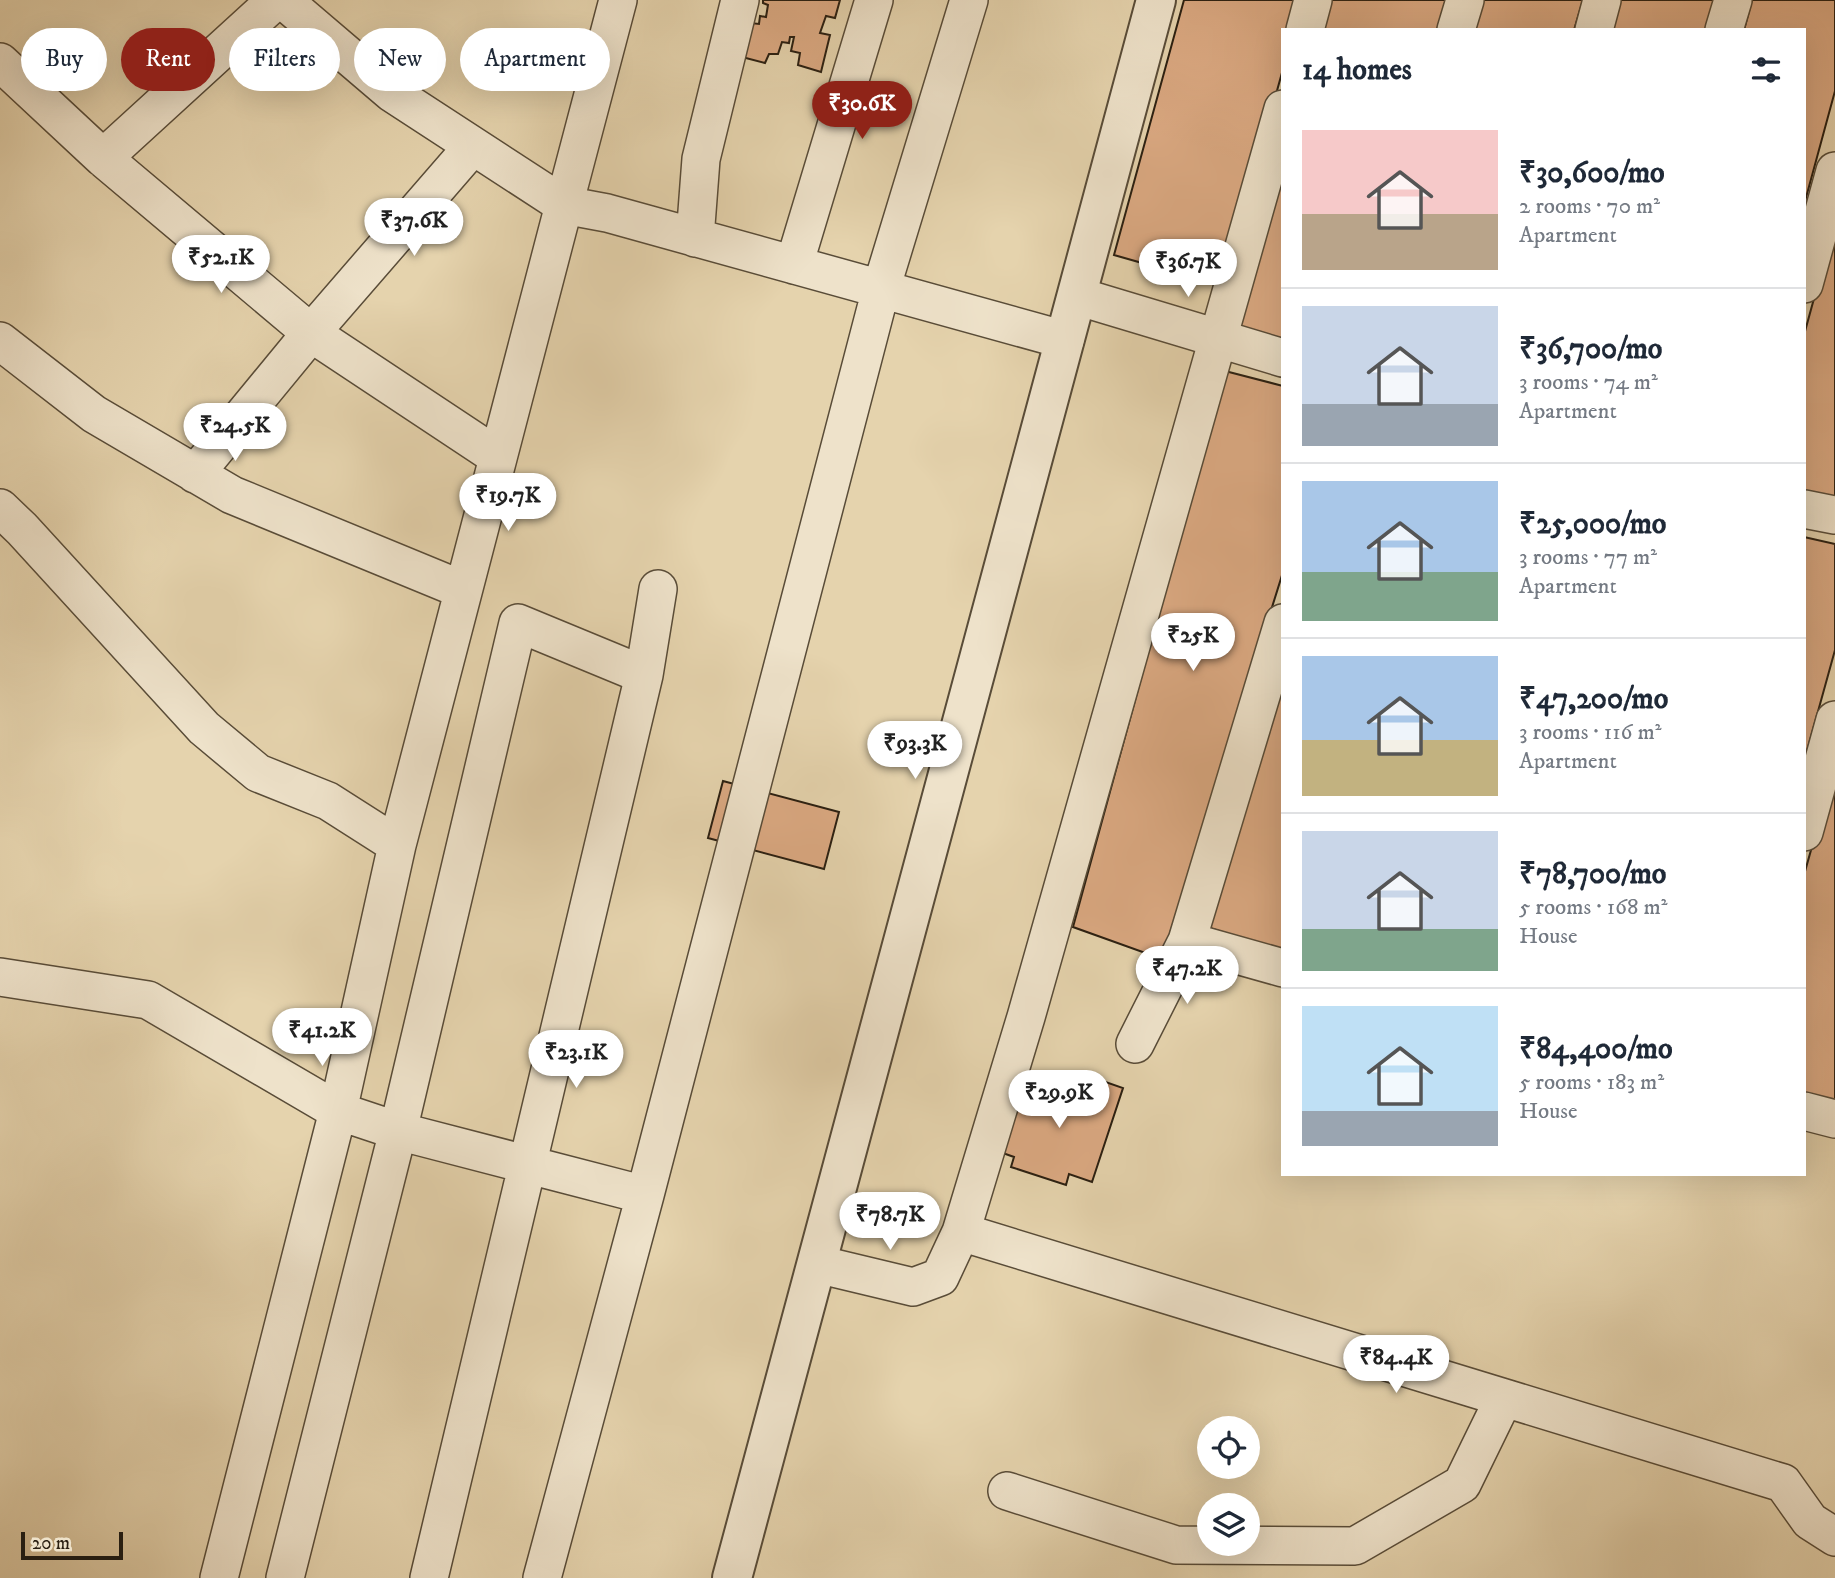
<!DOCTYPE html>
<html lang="en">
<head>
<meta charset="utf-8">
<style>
  body { margin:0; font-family:"IM FELL DW Pica",serif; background:#f2f2f3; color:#1f2937; height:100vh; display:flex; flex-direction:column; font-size:26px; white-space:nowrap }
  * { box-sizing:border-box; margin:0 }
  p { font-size:23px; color:#747a83 }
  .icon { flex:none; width:38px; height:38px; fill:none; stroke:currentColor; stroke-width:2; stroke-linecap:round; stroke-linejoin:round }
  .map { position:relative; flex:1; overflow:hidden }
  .side { position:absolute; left:1281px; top:28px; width:525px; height:1148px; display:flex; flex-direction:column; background:#fff; border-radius:0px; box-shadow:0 7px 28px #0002 }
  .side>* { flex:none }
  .banner { position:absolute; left:21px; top:28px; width:665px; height:63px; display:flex; gap:14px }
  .fabs { position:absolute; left:1197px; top:1416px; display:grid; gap:14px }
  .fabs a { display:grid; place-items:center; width:63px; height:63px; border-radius:50%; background:#fff; box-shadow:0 7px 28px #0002; font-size:35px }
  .scale { position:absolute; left:21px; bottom:18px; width:102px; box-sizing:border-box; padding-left:7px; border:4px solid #2a1f11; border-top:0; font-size:19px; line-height:24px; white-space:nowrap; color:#2a1f11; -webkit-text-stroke:5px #eee2ca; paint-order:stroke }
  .price { position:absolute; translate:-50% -60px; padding:0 16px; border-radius:24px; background:#fff; color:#222; font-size:23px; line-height:46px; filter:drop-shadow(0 2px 4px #0008) }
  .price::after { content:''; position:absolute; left:50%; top:42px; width:21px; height:16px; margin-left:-10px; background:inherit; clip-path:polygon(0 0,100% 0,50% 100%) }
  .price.selected { background:#8f2418; color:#fff }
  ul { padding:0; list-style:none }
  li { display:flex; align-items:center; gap:21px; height:175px; padding:0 21px }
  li+li { border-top:2px solid #e0e1e3 }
  li span { display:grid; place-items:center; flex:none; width:196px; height:140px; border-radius:0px; color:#555 }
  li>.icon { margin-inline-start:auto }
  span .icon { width:84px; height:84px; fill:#fffc; stroke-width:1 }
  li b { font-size:30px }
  h2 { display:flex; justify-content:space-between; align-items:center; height:84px; padding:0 21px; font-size:30px }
  .tag { padding:0 24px; border-radius:32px; background:#fff; box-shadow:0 7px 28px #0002; font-size:24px; line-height:63px }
  .tag.selected { background:#8f2418; color:#fff }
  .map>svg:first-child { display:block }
</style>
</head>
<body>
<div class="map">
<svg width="1835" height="1578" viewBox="0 0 1835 1578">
  <rect width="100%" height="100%" fill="#e5d3ad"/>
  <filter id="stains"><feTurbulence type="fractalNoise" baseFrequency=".00286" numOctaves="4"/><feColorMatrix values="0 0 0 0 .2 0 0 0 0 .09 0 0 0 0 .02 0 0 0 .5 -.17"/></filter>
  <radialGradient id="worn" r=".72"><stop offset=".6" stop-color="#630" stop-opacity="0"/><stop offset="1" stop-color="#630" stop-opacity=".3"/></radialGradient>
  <!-- building -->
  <path fill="#dba982" stroke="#2a1f11" stroke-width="2" d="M 763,0 L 840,0 L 835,18 L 826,16 L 820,33 L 830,35 L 821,72 L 798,65 L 800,53 L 791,51 L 794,37 L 790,37 L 789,43 L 782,42 L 778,54 L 769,54 L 765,63 L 742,57 L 751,23 L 759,24 L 760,16 L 766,17 L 768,5 L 763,3 Z
    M 1184,0 L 1302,0 L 1294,30 L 1283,30 L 1283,69 L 1223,286 L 1114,255 Z
    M 1322,0 L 1446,0 L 1437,30 L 1313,30 Z
    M 1477,0 L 1583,0 L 1574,30 L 1469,30 Z
    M 1612,0 L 1726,0 L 1717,30 L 1603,30 Z
    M 1752,0 L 1835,0 L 1835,91 L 1804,205 L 1804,30 L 1744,30 Z
    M 1283,135 L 1283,340 L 1228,324 Z
    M 1835,222 L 1835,499 L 1804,490 L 1804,335 Z
    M 1225,371 L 1283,386 L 1283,572 L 1162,959 L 1073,927 Z
    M 1804,537 L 1835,544 L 1835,650 L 1804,762 Z
    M 1283,682 L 1283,952 L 1207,927 Z
    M 1835,765 L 1835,1113 L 1804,1102 L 1804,875 Z
    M 723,781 L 839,812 L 824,869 L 708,838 Z
    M 1094,1078 L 1123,1088 L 1092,1182 L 1069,1174 L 1066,1185 L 1011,1167 L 1014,1157 L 994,1150 L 1013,1092 L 1037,1100 L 1044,1079 L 1089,1095 Z"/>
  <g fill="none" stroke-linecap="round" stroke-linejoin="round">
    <!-- minor casing -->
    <g stroke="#594c38" stroke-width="40">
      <path id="minor" d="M 283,0 L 392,93 L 564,205 L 397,845
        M 618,0 L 564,205 L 607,213 L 1065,340
        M 1305,30 L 1313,0
        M 1456,30 L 1465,0
        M 1594,30 L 1602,0
        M 1724,30 L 1733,0
        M 0,62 L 103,158 L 311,333 L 498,457
        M 103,158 L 276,0
        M 695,238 L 701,159 L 740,0
        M 794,265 L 874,0
        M 1804,284 L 1835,171
        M 1077,296 L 1283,358
        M 0,341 L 94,414 L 232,495 L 463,590
        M 195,474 L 311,333 L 473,146
        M 0,508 L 22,529 L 204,728 L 258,773 L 328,801 L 397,845 L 338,1111 L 219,1578
        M 1804,509 L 1835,515
        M 1283,623 L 1187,941 L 1283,968
        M 1804,832 L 1835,720
        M 0,977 L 148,1000 L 338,1111 L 398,1131 L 645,1195
        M 1135,1044 L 1187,941
        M 1804,1111 L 1835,1119
        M 961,1232 L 1783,1483 L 1810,1521 L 1835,1537
        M 817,1264 L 913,1287 L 940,1277 L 961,1232 L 1026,1017 L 1283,109
        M 1007,1491 L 1176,1545 L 1355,1546 L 1462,1484 L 1504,1398
        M 285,1578 L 398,1131 L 518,623 L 644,675
        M 429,1578 L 644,675 L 658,589
        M 542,1578 L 645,1195 L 881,289 L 969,0"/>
    </g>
    <!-- tertiary casing -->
    <g stroke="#594c38" stroke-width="42">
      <path id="tertiary" d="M 732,1578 L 1156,0"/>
    </g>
    <!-- minor -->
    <use href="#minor" stroke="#eee2ca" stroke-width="37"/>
    <!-- tertiary -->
    <use href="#tertiary" stroke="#eee2ca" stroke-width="38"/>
  </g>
  <rect width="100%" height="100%" filter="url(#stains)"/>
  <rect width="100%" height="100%" fill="url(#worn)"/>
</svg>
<div class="fabs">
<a><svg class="icon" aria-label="locate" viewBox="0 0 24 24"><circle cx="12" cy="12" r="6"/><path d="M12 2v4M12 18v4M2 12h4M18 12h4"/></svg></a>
<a><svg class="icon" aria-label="layers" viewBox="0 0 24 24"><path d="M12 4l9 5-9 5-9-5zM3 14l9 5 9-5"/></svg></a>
</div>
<div class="scale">20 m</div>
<b class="price selected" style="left:862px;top:141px">₹30.6K</b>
<b class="price" style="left:414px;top:258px">₹37.6K</b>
<b class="price" style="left:221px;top:295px">₹52.1K</b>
<b class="price" style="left:1188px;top:299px">₹36.7K</b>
<b class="price" style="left:235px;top:463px">₹24.5K</b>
<b class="price" style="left:508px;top:533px">₹19.7K</b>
<b class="price" style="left:1193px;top:673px">₹25K</b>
<b class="price" style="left:915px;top:781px">₹93.3K</b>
<b class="price" style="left:1187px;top:1006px">₹47.2K</b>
<b class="price" style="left:322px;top:1068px">₹41.2K</b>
<b class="price" style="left:576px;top:1090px">₹23.1K</b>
<b class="price" style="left:1059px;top:1130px">₹29.9K</b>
<b class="price" style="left:890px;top:1252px">₹78.7K</b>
<b class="price" style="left:1396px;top:1395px">₹84.4K</b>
<div class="banner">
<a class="tag">Buy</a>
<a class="tag selected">Rent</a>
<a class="tag">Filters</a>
<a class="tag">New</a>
<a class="tag">Apartment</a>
</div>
<section class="side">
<h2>14 homes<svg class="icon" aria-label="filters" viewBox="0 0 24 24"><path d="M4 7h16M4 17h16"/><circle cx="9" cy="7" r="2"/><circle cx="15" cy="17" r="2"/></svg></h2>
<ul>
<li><span style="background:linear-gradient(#f6c9c9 60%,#b9a48a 0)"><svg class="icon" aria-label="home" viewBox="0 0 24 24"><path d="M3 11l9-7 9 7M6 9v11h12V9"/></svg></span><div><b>₹30,600/mo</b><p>2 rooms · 70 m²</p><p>Apartment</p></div></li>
<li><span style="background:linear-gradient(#c9d6e8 70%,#9aa5b1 0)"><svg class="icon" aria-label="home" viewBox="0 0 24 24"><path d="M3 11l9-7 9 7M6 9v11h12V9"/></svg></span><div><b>₹36,700/mo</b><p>3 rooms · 74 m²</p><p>Apartment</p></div></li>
<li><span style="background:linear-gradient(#a9c7e8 65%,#7fa58c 0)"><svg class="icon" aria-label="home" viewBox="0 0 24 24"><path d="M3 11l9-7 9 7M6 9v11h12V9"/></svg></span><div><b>₹25,000/mo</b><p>3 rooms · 77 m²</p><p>Apartment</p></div></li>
<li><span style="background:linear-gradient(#a9c7e8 60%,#c2b280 0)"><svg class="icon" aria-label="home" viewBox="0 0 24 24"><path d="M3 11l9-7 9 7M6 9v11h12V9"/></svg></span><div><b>₹47,200/mo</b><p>3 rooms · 116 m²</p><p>Apartment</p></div></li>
<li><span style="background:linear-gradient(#c9d6e8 70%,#7fa58c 0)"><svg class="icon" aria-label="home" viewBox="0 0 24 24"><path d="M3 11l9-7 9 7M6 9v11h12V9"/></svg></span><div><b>₹78,700/mo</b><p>5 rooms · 168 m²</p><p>House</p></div></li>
<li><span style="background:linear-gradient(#bfe0f5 75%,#9aa5b1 0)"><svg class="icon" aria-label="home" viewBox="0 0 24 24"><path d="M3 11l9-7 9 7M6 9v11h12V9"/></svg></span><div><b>₹84,400/mo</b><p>5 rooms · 183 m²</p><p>House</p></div></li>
</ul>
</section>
</div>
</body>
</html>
